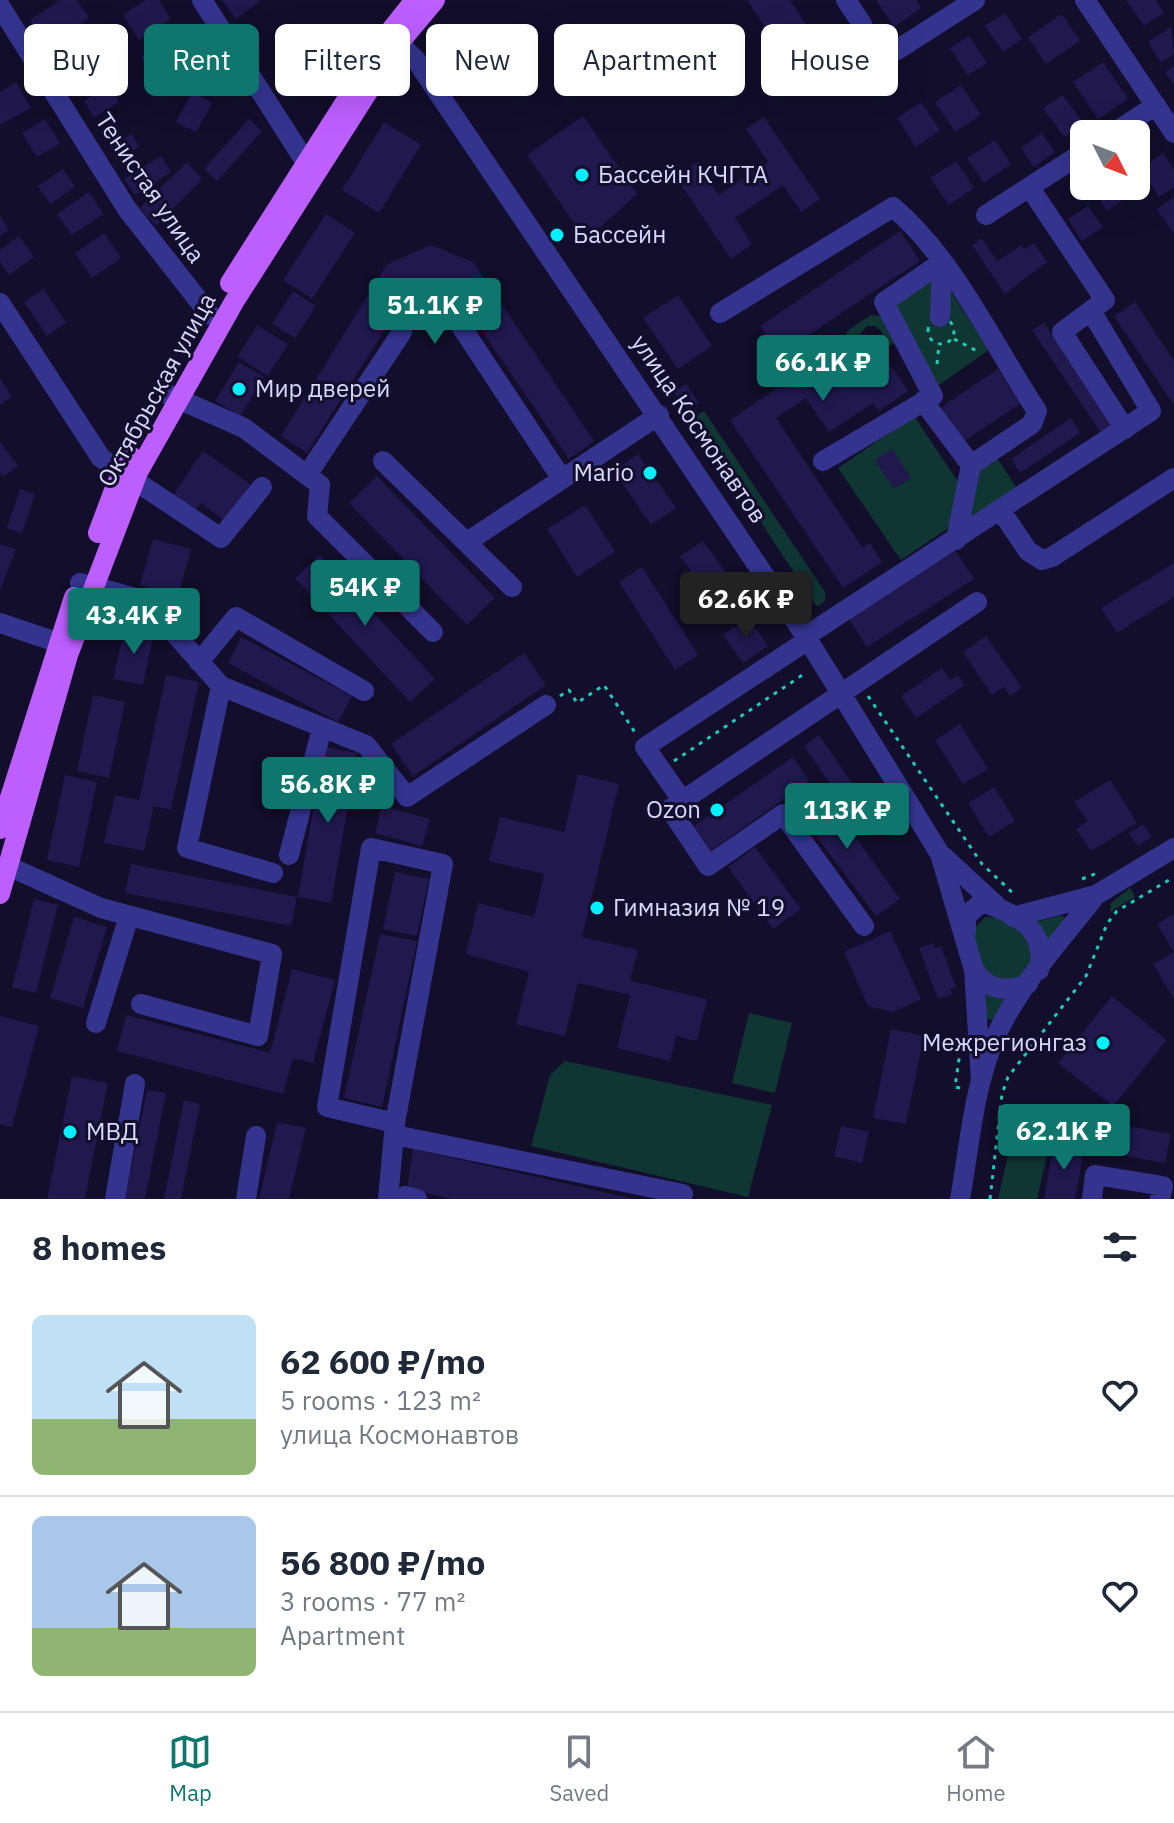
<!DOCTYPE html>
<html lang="en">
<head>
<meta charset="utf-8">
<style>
  body { margin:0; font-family:"IBM Plex Sans",sans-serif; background:#f2f2f3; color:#1f2937; height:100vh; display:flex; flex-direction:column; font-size:30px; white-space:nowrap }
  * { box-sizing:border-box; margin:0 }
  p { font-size:26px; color:#747a83 }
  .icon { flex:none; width:44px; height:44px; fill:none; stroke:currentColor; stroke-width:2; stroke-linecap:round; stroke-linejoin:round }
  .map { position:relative; height:1199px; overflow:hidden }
  .drawer { display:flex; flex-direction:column; background:#fff; flex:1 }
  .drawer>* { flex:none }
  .hud { position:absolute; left:24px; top:24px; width:1126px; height:72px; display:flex; gap:16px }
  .needle { width:52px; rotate:132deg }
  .controls { position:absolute; left:1070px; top:120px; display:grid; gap:16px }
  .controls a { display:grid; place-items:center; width:80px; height:80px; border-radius:12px; background:#fff; box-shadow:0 8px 32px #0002; font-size:40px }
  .price { position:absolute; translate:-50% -68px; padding:0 18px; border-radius:8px; background:#0f766e; color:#fff; font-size:26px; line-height:52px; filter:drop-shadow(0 2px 4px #0008) }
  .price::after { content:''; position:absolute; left:50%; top:48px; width:24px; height:18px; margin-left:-12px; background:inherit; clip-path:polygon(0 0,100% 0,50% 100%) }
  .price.selected { background:#222; color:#fff }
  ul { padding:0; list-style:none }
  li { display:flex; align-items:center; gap:24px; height:200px; padding:0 32px }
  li+li { border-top:2px solid #e0e1e3 }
  li span { display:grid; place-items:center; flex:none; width:224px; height:160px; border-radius:12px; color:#555 }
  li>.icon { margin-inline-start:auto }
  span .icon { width:96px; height:96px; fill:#fffc; stroke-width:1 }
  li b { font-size:34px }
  h2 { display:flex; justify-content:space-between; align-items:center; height:96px; padding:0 32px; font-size:34px }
  .tag { padding:0 28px; border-radius:12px; background:#fff; box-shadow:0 8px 32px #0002; font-size:28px; line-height:72px }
  .tag.selected { background:#0f766e; color:#fff }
  .tab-bar { display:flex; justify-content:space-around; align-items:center; height:112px; border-top:2px solid #e0e1e3; background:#fff; font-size:22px; color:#747a83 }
  .tab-bar a { display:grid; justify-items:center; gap:4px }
  .tab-bar .selected { color:#0f766e }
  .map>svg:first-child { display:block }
</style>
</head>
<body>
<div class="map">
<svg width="1174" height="1199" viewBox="0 0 1174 1199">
  <rect width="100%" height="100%" fill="#120e2b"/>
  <!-- green -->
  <path fill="#103633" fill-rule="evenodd" d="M 932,277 L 944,281 L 989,350 L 939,385 L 894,316 L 895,306 Z
    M 871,315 L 881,316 L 895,334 L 894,343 L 865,362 L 856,358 L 846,336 L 847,331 ZM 867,326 L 875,326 L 882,332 L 883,340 L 878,348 L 869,349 L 862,343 L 860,334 Z
    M 704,411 L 825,592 L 825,601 L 817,607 L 692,418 Z
    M 914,416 L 959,483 L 950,527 L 901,560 L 838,468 Z
    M 997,458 L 1020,493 L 962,530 L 975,473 Z
    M 1130,888 L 1135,897 L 1110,912 L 1111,903 Z
    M 1062,915 L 1067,922 L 1047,944 L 1035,922 Z
    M 985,917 C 1014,917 1024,933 1036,956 L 1017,982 L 990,978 L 975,951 L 974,929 Z
    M 986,992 L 1005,997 L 995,1020 L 986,1019 Z
    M 749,1013 L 792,1023 L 775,1093 L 732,1083 Z
    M 565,1061 L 772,1105 L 748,1197 L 531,1146 L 550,1075 Z
    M 1013,1134 L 1050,1142 L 1037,1199 L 998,1199 Z"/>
  <!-- building -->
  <path fill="#21184e" d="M 60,0 L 77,0 L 89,18 L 47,46 L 30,20 Z
    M 146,0 L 159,0 L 171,19 L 139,40 L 123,15 Z
    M 222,0 L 261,0 L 236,19 Z
    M 747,0 L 790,0 L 829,58 L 799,78 Z
    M 876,0 L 916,0 L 921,8 L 894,27 Z
    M 1126,0 L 1156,0 L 1164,13 L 1144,26 Z
    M 1005,13 L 1022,39 L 1003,52 L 985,26 Z
    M 1062,14 L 1080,41 L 1046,64 L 1028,37 Z
    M 1171,27 L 1174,54 L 1161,63 L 1148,42 Z
    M 969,36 L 987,63 L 968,75 L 950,48 Z
    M 82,41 L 100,69 L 71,88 L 53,59 Z
    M 169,41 L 184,66 L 156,82 L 141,57 Z
    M 886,57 L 895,70 L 864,90 L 855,77 Z
    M 1103,62 L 1128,99 L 1098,119 L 1073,82 Z
    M 1174,66 L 1174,85 L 1165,72 Z
    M 16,82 L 31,108 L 0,125 L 0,92 Z
    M 108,85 L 119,102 L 94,118 L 84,101 Z
    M 961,85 L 981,115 L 955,132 L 935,102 Z
    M 192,92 L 212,103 L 196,132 L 176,122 Z
    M 1063,95 L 1084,124 L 1064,137 L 1043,108 Z
    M 921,102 L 940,130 L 916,147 L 897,118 Z
    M 583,116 L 637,194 L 586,240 L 527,155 Z
    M 764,117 L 820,199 L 801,212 L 783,185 L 735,218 L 752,244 L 731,259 L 676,177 L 697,162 L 719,195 L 768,162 L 746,129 Z
    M 45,119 L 60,144 L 37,157 L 22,133 Z
    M 249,119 L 262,131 L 217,181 L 204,169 Z
    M 384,122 L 421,145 L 379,213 L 342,190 Z
    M 1042,133 L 1055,152 L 1034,167 L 1021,148 Z
    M 132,134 L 139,147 L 117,160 L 110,147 Z
    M 995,140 L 1011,164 L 984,183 L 967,158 Z
    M 1163,153 L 1174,170 L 1174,187 L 1159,197 L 1141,169 Z
    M 161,156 L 171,172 L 135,195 L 124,179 Z
    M 956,161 L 974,188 L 949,205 L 930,178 Z
    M 187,162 L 202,179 L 156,226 L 140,208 Z
    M 63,169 L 75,187 L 50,204 L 38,186 Z
    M 1091,186 L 1124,186 L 1130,195 L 1107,211 Z
    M 89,192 L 103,214 L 72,235 L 57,214 Z
    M 1174,197 L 1174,234 L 1157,209 Z
    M 1088,206 L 1103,227 L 1082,241 L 1068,219 Z
    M 326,214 L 355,233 L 312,299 L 283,280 Z
    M 0,215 L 9,230 L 0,236 Z
    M 900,231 L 920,261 L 798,342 L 813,364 L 837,348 L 861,385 L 891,365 L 908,391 L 879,411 L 873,403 L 829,432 L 806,398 L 776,418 L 862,547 L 870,543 L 882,562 L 843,588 L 730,420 L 794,377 L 760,326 Z
    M 104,233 L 121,258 L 92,278 L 75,253 Z
    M 19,236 L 34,257 L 9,275 L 0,262 L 0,250 Z
    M 982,238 L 997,261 L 1022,245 L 1024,249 L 1034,243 L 1047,262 L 1005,294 L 972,245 Z
    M 431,245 L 473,262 L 594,441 L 569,459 L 453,288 L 410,290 L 307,453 L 281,436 L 387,264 Z
    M 44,289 L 66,323 L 47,336 L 24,302 Z
    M 293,291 L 316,306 L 295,338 L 272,324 Z
    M 678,295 L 712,346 L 678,369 L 643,318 Z
    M 1135,302 L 1174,361 L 1174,405 L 1114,316 Z
    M 1044,323 L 1115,430 L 1105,439 L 1032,330 Z
    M 257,325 L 288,344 L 268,376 L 238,357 Z
    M 239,362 L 264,377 L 240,416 L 215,401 Z
    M 998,369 L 1020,404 L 963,442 L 940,408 Z
    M 0,378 L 12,397 L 0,405 Z
    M 686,384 L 699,403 L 687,411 L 674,392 Z
    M 1071,418 L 1080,433 L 1020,473 L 1011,459 Z
    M 0,442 L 18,466 L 3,477 L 0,472 Z
    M 892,449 L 911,478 L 894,489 L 875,460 Z
    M 203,451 L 254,487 L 226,522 L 201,503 L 194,513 L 171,498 Z
    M 638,454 L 676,508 L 651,525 L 614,471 Z
    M 377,476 L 495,598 L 467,625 L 349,503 Z
    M 20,489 L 35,494 L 22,533 L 7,528 Z
    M 585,505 L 615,552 L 577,577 L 547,529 Z
    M 153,539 L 191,549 L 178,596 L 140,585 Z
    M 703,541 L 727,574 L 704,590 L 680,556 Z
    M 0,544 L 16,549 L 0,591 Z
    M 956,551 L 974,579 L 867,647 L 849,619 Z
    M 320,555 L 435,679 L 410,702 L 295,578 Z
    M 1174,563 L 1174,597 L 1117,633 L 1101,608 Z
    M 642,567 L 698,655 L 675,670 L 619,582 Z
    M 748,617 L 768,646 L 743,663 L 723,635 Z
    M 125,627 L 154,633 L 143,685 L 113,679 Z
    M 986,636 L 1022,688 L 1010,696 L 1004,687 L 992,695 L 963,652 Z
    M 241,637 L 352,696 L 338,722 L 228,663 Z
    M 524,653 L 546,685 L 413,776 L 391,744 Z
    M 942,668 L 950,680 L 958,675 L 965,685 L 916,718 L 901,696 Z
    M 166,675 L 199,682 L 171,810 L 154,806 L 144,851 L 104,843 L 115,795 L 139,800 Z
    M 93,695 L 125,702 L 109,778 L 77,771 Z
    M 960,724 L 988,769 L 963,784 L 935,740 Z
    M 819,735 L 880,824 L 865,834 L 804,746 Z
    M 324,747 L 357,753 L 331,903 L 298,897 Z
    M 793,757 L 809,781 L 708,853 L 691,828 Z
    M 578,774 L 619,784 L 582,937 L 638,950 L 630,981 L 707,999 L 697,1041 L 676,1036 L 670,1061 L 617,1048 L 630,995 L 578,983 L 565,1036 L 516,1024 L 529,972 L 466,954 L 478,903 L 534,917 L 544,874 L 489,861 L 500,817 L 564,832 Z
    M 65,775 L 97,782 L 79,867 L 47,860 Z
    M 1110,780 L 1137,823 L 1091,851 L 1076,829 L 1088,821 L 1074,802 Z
    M 819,787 L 900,899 L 876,916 L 793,805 Z
    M 994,787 L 1015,821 L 989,837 L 968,803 Z
    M 382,806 L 430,819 L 422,846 L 375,833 Z
    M 1143,824 L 1152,837 L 1138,846 L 1129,833 Z
    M 755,847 L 801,909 L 773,929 L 728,867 Z
    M 131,864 L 297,897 L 291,926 L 125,893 Z
    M 395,872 L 429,879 L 417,936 L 383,929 Z
    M 34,899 L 58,905 L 36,993 L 12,987 Z
    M 1174,914 L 1174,999 L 1153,964 L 1174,952 L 1157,924 Z
    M 74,917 L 107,927 L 83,1008 L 50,998 Z
    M 890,931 L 921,999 L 893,1012 L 868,1006 L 844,952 Z
    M 380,934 L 417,941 L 382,1107 L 344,1098 Z
    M 933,943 L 935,948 L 941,946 L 956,987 L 950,989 L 952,994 L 938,999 L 919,948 Z
    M 292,969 L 335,980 L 313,1063 L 293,1058 L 283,1094 L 117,1051 L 126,1015 L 270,1053 Z
    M 1112,996 L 1167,1040 L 1113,1106 L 1058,1063 Z
    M 0,1016 L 39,1026 L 12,1127 L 0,1124 Z
    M 891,1029 L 924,1036 L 906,1124 L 873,1118 Z
    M 72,1076 L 108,1083 L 85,1199 L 47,1199 Z
    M 147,1090 L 166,1093 L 145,1199 L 125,1199 Z
    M 184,1100 L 200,1104 L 181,1199 L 164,1199 Z
    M 1089,1119 L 1171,1134 L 1165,1163 L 1084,1148 Z
    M 277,1122 L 306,1128 L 289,1199 L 259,1199 Z
    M 841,1126 L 869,1132 L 862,1163 L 834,1156 Z
    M 1054,1142 L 1084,1148 L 1075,1199 L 1044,1199 Z
    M 413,1149 L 630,1198 L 630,1199 L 452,1199 L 407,1189 Z"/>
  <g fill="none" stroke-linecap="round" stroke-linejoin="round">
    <!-- path -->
    <path stroke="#22c8b8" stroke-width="3" stroke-dasharray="4 6" stroke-linecap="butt" d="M928 331a13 13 0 1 1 26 0a13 13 0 1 1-26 0Z
      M 416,322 L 430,312 L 437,312
      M 954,339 L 979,352
      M 937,364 L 939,344
      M 560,696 L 569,690 L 577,703 L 604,685 L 636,734
      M 868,696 L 982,864 L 1015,895
      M 674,761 L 807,672
      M 1082,879 L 1097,873
      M 960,1088 L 955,1087 L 960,1052
      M 990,1199 L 1002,1094 L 1008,1077 L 1086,976 L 1107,924 L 1117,911 L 1174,877"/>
    <!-- minor -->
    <path stroke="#34348f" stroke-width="20" d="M 202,0 L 305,161
      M 846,0 L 862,24
      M 1085,0 L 1174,133
      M 0,6 L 127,209 L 210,315
      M 399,43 L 416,60 L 808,640 L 940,854 L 974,970 L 981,1081
      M 897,50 L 975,0
      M 1112,134 L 1156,105
      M 1030,188 L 1105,300 L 1062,332 L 1125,429
      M 986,215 L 1084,152
      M 0,303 L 101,458 L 221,538 L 262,487
      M 720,313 L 893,207 C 955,260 992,343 1037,411 L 1032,424 L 971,465 L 923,401
      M 453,314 L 562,479
      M 167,394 L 244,428 L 320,485 L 317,516 L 433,632
      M 383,461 L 512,587
      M 823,461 L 933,396 L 884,302 L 942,262 L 940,317
      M 307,475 L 402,332
      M 1001,511 L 1028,551 L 1042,560 L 1052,557 L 1174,478
      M 956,540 L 971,465
      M 467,542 L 659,415
      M 80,583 L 146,601 L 221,686 L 366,745 L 407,797 L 546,705
      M 0,623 L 71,647
      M 806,636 L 1151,411 L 1091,311
      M 199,662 L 236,617 L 364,691
      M 221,686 L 187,848 L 273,873
      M 682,800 L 645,747 L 808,640
      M 289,855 L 322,728
      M 943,856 L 996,905
      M 8,866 L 101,908 L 272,954 L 258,1036 L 141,1004
      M 1013,917 L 1096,895 L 1174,848
      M 864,926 L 783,814 L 708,866 L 670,809 L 977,602
      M 966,932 L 966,916 L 982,902 C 1017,914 1048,929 1039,970
      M 974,970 C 989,991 1005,992 1028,984
      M 96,1023 L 129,916
      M 395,1135 L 683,1194 L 681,1199
      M 405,1196 L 417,1199
      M 115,1199 L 135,1084
      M 246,1199 L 256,1136
      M 388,1199 L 395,1123 L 443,864 L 371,848 L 327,1107 L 395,1123
      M 960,1199 C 969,1149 973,1095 991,1048 C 1012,992 1060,942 1096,895
      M 1092,1199 L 1095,1175 L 1163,1186 L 1160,1199"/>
    <!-- major -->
    <path stroke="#bd5fff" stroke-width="20" d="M 230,283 L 391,30 L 415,0
      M 98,533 L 116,485 L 132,457
      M 0,829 L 74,597
      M 0,894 L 68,655 L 138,472 L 234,302 L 399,43 L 435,0"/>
  </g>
  <!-- markers -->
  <g fill="#04efff" stroke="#120e2b" stroke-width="3">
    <circle cx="582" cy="175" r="8"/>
    <circle cx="557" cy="235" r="8"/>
    <circle cx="239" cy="389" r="8"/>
    <circle cx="650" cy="473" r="8"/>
    <circle cx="717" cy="810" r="8"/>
    <circle cx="597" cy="908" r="8"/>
    <circle cx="1103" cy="1043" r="8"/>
    <circle cx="70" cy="1132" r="8"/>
  </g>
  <g text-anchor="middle" stroke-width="6" stroke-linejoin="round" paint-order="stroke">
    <!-- poi labels -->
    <g font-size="24" fill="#dbd8ff" stroke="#120e2b" text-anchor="start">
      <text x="598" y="183">Бассейн КЧГТА</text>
      <text x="573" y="243">Бассейн</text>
      <text x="255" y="397">Мир дверей</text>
      <text x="634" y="481" text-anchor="end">Mario</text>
      <text x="701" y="818" text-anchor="end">Ozon</text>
      <text x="613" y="916">Гимназия № 19</text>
      <text x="1087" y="1051" text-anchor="end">Межрегионгаз</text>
      <text x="86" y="1140">МВД</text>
    </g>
    <!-- street labels -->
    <g font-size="24" fill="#dbd8ff" stroke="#120e2b">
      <text transform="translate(150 188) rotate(56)" y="8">Тенистая улица</text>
      <text transform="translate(157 390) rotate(-61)" y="8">Октябрьская улица</text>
      <text transform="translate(699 429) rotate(56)" y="8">улица Космонавтов</text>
    </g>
  </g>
</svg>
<div class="controls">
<a><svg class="needle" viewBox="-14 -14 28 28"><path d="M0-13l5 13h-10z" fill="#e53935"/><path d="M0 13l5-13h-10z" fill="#747a83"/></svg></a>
</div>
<b class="price" style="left:435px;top:346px">51.1K ₽</b>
<b class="price" style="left:823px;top:403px">66.1K ₽</b>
<b class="price" style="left:365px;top:628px">54K ₽</b>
<b class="price selected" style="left:746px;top:640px">62.6K ₽</b>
<b class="price" style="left:134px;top:656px">43.4K ₽</b>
<b class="price" style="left:328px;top:825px">56.8K ₽</b>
<b class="price" style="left:847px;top:851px">113K ₽</b>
<b class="price" style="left:1064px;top:1172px">62.1K ₽</b>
<div class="hud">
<a class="tag">Buy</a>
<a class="tag selected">Rent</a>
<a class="tag">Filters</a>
<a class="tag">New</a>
<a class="tag">Apartment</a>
<a class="tag">House</a>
</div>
</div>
<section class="drawer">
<h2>8 homes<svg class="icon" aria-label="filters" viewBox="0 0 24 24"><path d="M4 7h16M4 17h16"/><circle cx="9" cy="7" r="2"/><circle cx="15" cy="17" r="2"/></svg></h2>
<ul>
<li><span style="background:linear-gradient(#bfe0f5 65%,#8fb573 0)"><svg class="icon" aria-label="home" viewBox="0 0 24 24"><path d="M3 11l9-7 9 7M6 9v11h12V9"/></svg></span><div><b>62 600 ₽/mo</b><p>5 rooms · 123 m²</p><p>улица Космонавтов</p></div><svg class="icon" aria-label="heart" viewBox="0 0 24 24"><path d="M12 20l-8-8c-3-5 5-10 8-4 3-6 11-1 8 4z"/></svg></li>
<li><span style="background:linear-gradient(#a9c7e8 70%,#8fb573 0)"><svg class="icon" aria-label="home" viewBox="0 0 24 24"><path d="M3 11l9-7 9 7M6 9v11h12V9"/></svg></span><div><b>56 800 ₽/mo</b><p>3 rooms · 77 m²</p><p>Apartment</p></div><svg class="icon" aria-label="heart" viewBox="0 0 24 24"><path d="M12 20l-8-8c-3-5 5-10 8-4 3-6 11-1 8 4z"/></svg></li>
</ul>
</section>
<nav class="tab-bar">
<a class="selected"><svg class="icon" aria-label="map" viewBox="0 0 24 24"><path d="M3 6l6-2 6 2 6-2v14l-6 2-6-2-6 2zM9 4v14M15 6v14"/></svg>Map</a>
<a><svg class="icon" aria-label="saved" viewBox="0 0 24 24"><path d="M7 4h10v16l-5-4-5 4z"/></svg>Saved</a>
<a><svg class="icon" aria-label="home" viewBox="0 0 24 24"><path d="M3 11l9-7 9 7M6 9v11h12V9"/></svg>Home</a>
</nav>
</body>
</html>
